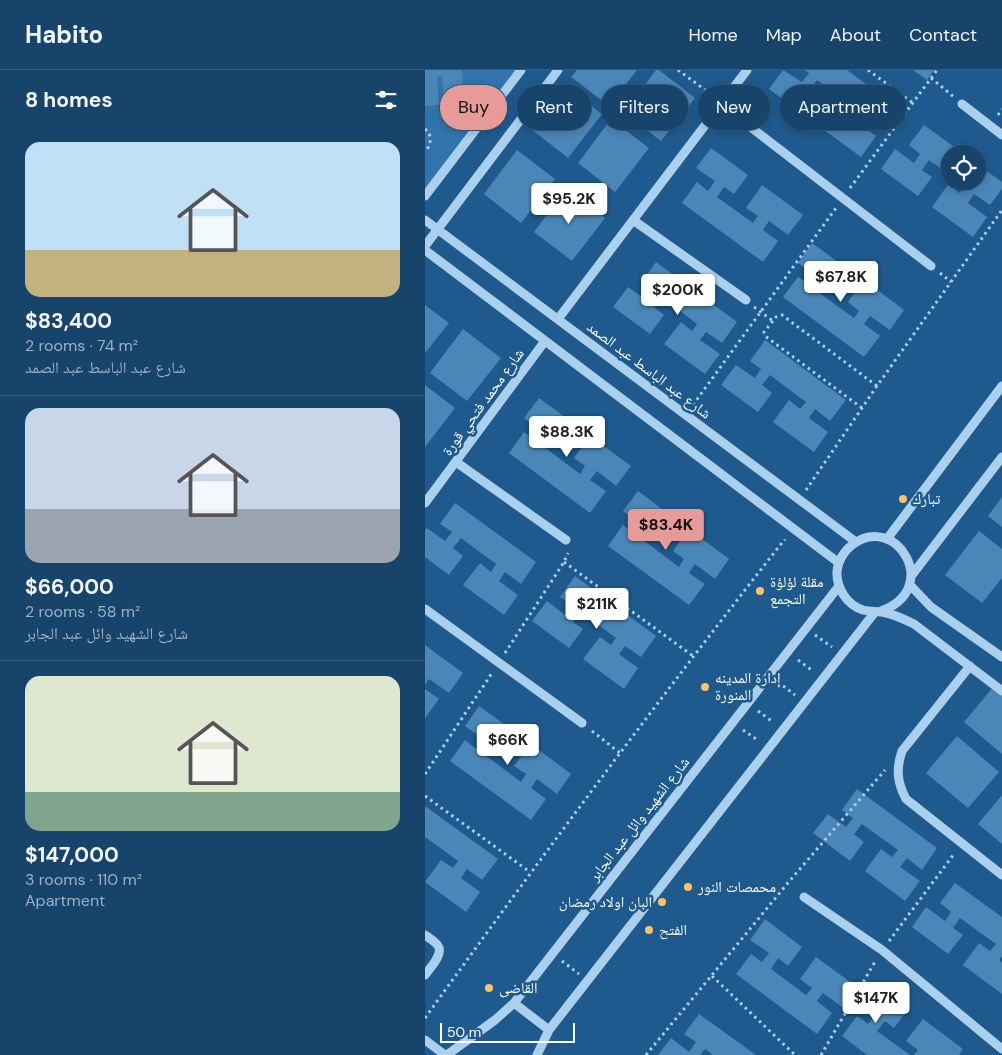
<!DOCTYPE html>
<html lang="en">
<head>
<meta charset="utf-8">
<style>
  body { margin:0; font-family:"DM Sans","Noto Naskh Arabic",sans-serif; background:#234e72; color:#f1f3f6; height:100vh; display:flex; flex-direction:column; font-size:19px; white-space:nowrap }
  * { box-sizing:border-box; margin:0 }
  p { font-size:16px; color:#9eb0c1 }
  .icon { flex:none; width:28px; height:28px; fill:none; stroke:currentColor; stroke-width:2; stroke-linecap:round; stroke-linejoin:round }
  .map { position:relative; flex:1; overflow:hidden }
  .drawer { display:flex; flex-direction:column; background:#16446a; width:425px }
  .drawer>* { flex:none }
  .top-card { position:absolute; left:15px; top:15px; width:475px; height:45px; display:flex; gap:10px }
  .tools { position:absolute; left:516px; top:75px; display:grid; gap:10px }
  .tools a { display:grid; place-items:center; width:45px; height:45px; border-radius:50%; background:#16446a; box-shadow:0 2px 8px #0003,0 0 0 1px #355c7e; font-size:25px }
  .scale { position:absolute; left:15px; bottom:12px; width:135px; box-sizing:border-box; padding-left:5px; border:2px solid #fff; border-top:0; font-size:14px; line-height:18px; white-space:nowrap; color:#fff; -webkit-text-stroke:4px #1e5a8d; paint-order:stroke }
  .price { position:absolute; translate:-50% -42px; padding:0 11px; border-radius:5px; background:#fff; color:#222; font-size:16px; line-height:32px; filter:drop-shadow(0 1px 2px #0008) }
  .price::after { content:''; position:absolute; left:50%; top:30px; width:15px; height:11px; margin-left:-8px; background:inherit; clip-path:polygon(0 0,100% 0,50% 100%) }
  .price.current { background:#e69b98; color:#111 }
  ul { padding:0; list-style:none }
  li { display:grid; align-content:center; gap:10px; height:265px; padding:0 25px }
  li+li { border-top:1px solid #355c7e }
  li span { display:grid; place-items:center; height:155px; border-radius:15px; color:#555 }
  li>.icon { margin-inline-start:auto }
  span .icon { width:90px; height:90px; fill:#fffc; stroke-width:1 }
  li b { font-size:21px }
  h2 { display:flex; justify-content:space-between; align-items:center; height:60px; padding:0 25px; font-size:21px }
  .pill { padding:0 18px; border-radius:22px; background:#16446a; box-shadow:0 2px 8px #0003,0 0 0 1px #355c7e; font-size:18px; line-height:45px }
  .pill.current { background:#e69b98; color:#111 }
  header { display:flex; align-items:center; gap:30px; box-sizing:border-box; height:70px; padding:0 25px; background:#16446a; border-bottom:1px solid #355c7e }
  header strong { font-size:24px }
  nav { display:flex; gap:28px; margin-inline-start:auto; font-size:18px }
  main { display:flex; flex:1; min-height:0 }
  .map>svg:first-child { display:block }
</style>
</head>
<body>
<header>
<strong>Habito</strong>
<nav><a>Home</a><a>Map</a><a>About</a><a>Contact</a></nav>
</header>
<main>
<section class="drawer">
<h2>8 homes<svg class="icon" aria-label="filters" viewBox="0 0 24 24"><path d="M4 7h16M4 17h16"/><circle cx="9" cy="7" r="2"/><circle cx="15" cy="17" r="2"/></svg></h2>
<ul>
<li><span style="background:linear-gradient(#bfe0f5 70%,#c2b280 0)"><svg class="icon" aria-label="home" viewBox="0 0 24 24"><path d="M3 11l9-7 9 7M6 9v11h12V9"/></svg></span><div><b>$83,400</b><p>2 rooms · 74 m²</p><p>شارع عبد الباسط عبد الصمد</p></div></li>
<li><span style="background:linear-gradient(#c9d6e8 65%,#9aa5b1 0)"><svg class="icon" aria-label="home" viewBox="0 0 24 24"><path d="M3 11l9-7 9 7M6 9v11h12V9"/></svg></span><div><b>$66,000</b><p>2 rooms · 58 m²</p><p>شارع الشهيد وائل عبد الجابر</p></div></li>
<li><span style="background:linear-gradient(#dfe7d0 75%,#7fa58c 0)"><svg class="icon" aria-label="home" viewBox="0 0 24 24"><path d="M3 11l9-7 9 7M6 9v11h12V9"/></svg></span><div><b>$147,000</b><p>3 rooms · 110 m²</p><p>Apartment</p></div></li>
</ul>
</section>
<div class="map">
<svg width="577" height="985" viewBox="0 0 577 985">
  <rect width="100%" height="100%" fill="#1e5a8d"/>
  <!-- green -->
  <path fill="#3174ab" d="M 0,0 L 96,0 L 0,126 Z"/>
  <!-- building -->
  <path fill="#4a86b7" d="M 0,0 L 37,0 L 39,32 L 19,34 L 17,6 L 12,7 L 14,35 L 0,36 Z
    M 152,0 L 212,0 L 184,36 L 146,7 Z
    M 231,0 L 234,0 L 270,28 L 236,71 L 199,43 Z
    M 358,0 L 377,12 L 384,3 L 379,0 L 422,0 L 468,34 L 453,55 L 437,44 L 431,52 L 451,66 L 436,87 L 395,57 L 411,35 L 423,43 L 428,36 L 392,10 L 385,20 L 395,27 L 381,46 L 344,19 Z
    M 488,0 L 509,0 L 502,10 Z
    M 139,15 L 177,44 L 143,88 L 106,59 Z
    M 186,49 L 224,78 L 190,122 L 153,93 Z
    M 499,55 L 539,84 L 525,84 L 525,105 L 504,90 L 497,100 L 507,107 L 493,126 L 456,99 L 470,79 L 489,93 L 495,84 L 484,75 Z
    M 286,78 L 323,105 L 309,124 L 299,117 L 292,127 L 328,153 L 333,146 L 321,138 L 337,115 L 378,145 L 363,165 L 344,151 L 338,160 L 353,171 L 338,192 L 257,133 L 272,112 L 283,121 L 290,111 L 271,98 Z
    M 92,80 L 130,109 L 96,153 L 59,124 Z
    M 552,94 L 577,112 L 577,119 L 565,135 L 549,124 L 543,133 L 562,147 L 548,167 L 507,137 L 523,115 L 535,123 L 540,116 L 534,111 L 552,111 Z
    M 142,118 L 180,148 L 147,191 L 109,162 Z
    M 387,173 L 424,200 L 410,219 L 401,212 L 393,222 L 429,248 L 434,241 L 423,232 L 439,210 L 479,240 L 465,260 L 445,246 L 439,254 L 455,266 L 439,287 L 358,227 L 373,207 L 385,215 L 391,206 L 373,193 Z
    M 231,192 L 312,252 L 297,273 L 281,262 L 275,270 L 295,284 L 280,304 L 239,274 L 256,252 L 267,261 L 272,254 L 237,227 L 229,237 L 239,245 L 225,264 L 188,237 L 203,217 L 221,230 L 227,221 L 216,213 Z
    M 0,235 L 24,253 L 0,283 Z
    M 38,259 L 76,288 L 42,331 L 5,303 Z
    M 340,270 L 421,330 L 405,351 L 390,339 L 384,348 L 403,362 L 389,382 L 348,352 L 364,330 L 375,339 L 381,332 L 345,305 L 337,315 L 347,323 L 333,342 L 296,315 L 311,295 L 330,308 L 336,299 L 325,291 Z
    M 0,315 L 30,338 L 0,377 Z
    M 114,328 L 151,355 L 137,374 L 127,367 L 119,377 L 155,404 L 160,396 L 149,388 L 165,366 L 206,396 L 191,416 L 172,401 L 165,410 L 181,421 L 165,443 L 84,383 L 99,362 L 111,371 L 117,362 L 99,348 Z
    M 213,421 L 249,448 L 236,467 L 226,460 L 218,470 L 254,497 L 259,489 L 248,481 L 264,459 L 304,489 L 290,509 L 270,494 L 264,503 L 280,514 L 264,535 L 183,476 L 198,455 L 209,464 L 216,455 L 198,441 Z
    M 577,427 L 577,457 L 563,446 Z
    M 30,433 L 111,492 L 96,514 L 80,502 L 74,511 L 93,525 L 79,545 L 38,515 L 55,493 L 66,502 L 71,494 L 36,468 L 28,478 L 38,486 L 24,505 L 0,487 L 0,460 L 2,458 L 20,471 L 27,462 L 15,454 Z
    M 554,461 L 577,479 L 577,508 L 557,533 L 520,505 Z
    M 150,506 L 231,566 L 216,587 L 200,576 L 194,584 L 213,598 L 199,619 L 158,589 L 175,567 L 186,575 L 191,568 L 156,542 L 148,552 L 158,559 L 144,578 L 107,551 L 122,531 L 140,545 L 147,535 L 135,527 Z
    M 0,575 L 38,603 L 24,623 L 4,609 L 0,615 Z
    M 570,615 L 577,621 L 577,684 L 539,652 Z
    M 0,619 L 14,629 L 0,648 Z
    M 54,636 L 91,663 L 77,682 L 67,675 L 60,685 L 96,712 L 101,704 L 89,696 L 106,674 L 146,704 L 132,724 L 112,709 L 106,718 L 121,729 L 106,750 L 25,691 L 40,670 L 51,679 L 58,669 L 40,656 Z
    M 532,666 L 574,702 L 543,738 L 501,703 Z
    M 432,719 L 512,778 L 497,800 L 482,788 L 475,797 L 495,811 L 480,831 L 440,801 L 456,779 L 467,787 L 473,780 L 437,754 L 429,764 L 439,772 L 425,791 L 388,763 L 403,744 L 421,757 L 428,748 L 417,740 Z
    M 577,725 L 577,774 L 553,754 Z
    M 0,736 L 73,789 L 57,810 L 42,799 L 36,808 L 55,822 L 41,842 L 0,812 L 16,790 L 28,798 L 33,791 L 0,767 Z
    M 530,813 L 577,847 L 577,886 L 574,890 L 577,893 L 577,924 L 538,895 L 554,873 L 565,881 L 571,874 L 535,848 L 528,858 L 538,865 L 523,884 L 487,857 L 501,837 L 520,851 L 526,842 L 515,833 Z
    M 340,849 L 377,877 L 363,896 L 353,888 L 346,899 L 381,925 L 387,918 L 375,909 L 391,887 L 432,917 L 417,937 L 398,923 L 392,931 L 407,943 L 392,964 L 311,904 L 326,884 L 337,892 L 344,883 L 325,870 Z
    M 446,912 L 483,939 L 469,958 L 460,951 L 452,961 L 485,985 L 442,985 L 417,966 L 432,946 L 443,954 L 450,945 L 432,932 Z
    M 274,944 L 331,985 L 288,985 L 280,979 L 275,985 L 233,985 L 246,968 L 264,982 L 271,972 L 259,964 Z
    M 498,949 L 538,979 L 534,985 L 489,985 L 493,980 L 481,971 Z"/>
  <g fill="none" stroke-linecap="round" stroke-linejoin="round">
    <!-- path -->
    <path stroke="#abd0ed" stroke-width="3" stroke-dasharray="2.5 4" stroke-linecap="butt" d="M 253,0 L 287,25
      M 443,0 L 488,33
      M 506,8 L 529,27
      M 573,45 L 577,39
      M 0,59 C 8,65 6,75 0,82
      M 425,118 L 512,0
      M 515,203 L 526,212
      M 329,237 L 348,251
      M 268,335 L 411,138
      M 437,338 L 340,266 L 339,262 L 351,247 L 357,245 L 452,316
      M 381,420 L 452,316 L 577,140
      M 139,492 L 268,586
      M 390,565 L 407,577
      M 80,583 L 139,492 L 143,483
      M 373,590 L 388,601
      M 353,612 L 370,625
      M 333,641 L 348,652
      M 318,660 L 334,671
      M 167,661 L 195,683
      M 0,704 L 67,603
      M 0,726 L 105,802
      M 464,871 L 529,784
      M 137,891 L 154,904
      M 287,906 L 370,985
      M 0,948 C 117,786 236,626 360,469
      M 221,985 L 362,814 L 460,700
      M 396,985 L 451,890"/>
    <!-- minor -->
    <path stroke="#abd0ed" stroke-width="9" d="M 537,34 L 577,65
      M 297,35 L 506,196
      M 0,126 L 96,0
      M 0,150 L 431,472
      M 208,150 L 321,230
      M 0,176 L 133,0
      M 0,180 L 414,493
      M 133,249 L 322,0
      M 31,392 L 141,470
      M 0,433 L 120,271
      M 462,469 L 577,316
      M 487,505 L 577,387
      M 485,515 L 506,537 L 577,587
      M 0,539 L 157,653
      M 456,541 C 518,519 471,441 427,475 C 419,481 413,491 412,501 C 411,518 422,535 438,540 C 445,542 451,541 457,542 C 469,544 479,549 489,554 L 577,621
      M 545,596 L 477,681 C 471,699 472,712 481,729 L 577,805
      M 379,827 L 457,880 L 577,979
      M 0,865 C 4,868 11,872 13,876 C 19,884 4,899 0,905
      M 89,933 L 124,960
      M 0,970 L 20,985
      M 22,985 L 70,950 L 89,933 L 414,516
      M 112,985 L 124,960 L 450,542"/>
  </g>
  <!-- markers -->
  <g fill="#fcc26a" stroke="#1e5a8d" stroke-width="2">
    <circle cx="478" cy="429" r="5"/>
    <circle cx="335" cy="521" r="5"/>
    <circle cx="280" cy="617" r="5"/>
    <circle cx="263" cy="817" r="5"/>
    <circle cx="237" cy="832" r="5"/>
    <circle cx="224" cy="860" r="5"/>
    <circle cx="64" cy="918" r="5"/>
  </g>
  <g text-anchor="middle" stroke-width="5" stroke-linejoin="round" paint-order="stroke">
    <!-- street labels -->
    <g font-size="15" fill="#fff" stroke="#1e5a8d">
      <text transform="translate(224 300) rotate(37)" y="5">شارع عبد الباسط عبد الصمد</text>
      <text transform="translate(58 332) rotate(-54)" y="5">شارع محمد فتحي قورة</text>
      <text transform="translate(214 749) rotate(-52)" y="5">شارع الشهيد وائل عبد الجابر</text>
    </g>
    <!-- poi labels -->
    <g font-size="15" fill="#fff" stroke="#1e5a8d" text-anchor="start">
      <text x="488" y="434">تبارك</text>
      <text x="345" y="517">مقلة لؤلؤة<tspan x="345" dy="17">التجمع</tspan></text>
      <text x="290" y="613">إدارة المدينه<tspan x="290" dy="17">المنورة</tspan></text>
      <text x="273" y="822">محمصات النور</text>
      <text x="227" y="837" text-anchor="end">البان اولاد رمضان</text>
      <text x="234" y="865">الفتح</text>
      <text x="74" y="923">القاضى</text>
    </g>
  </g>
</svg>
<div class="tools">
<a><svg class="icon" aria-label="locate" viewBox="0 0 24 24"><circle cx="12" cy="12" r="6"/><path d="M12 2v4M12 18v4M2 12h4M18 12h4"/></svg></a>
</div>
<div class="scale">50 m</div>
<b class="price" style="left:144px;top:155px">$95.2K</b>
<b class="price" style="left:416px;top:233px">$67.8K</b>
<b class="price" style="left:253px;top:246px">$200K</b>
<b class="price" style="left:142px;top:388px">$88.3K</b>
<b class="price current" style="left:241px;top:481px">$83.4K</b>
<b class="price" style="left:172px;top:560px">$211K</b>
<b class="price" style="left:83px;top:696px">$66K</b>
<b class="price" style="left:451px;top:954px">$147K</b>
<div class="top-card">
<a class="pill current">Buy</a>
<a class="pill">Rent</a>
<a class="pill">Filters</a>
<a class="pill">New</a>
<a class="pill">Apartment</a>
</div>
</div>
</main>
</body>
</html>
